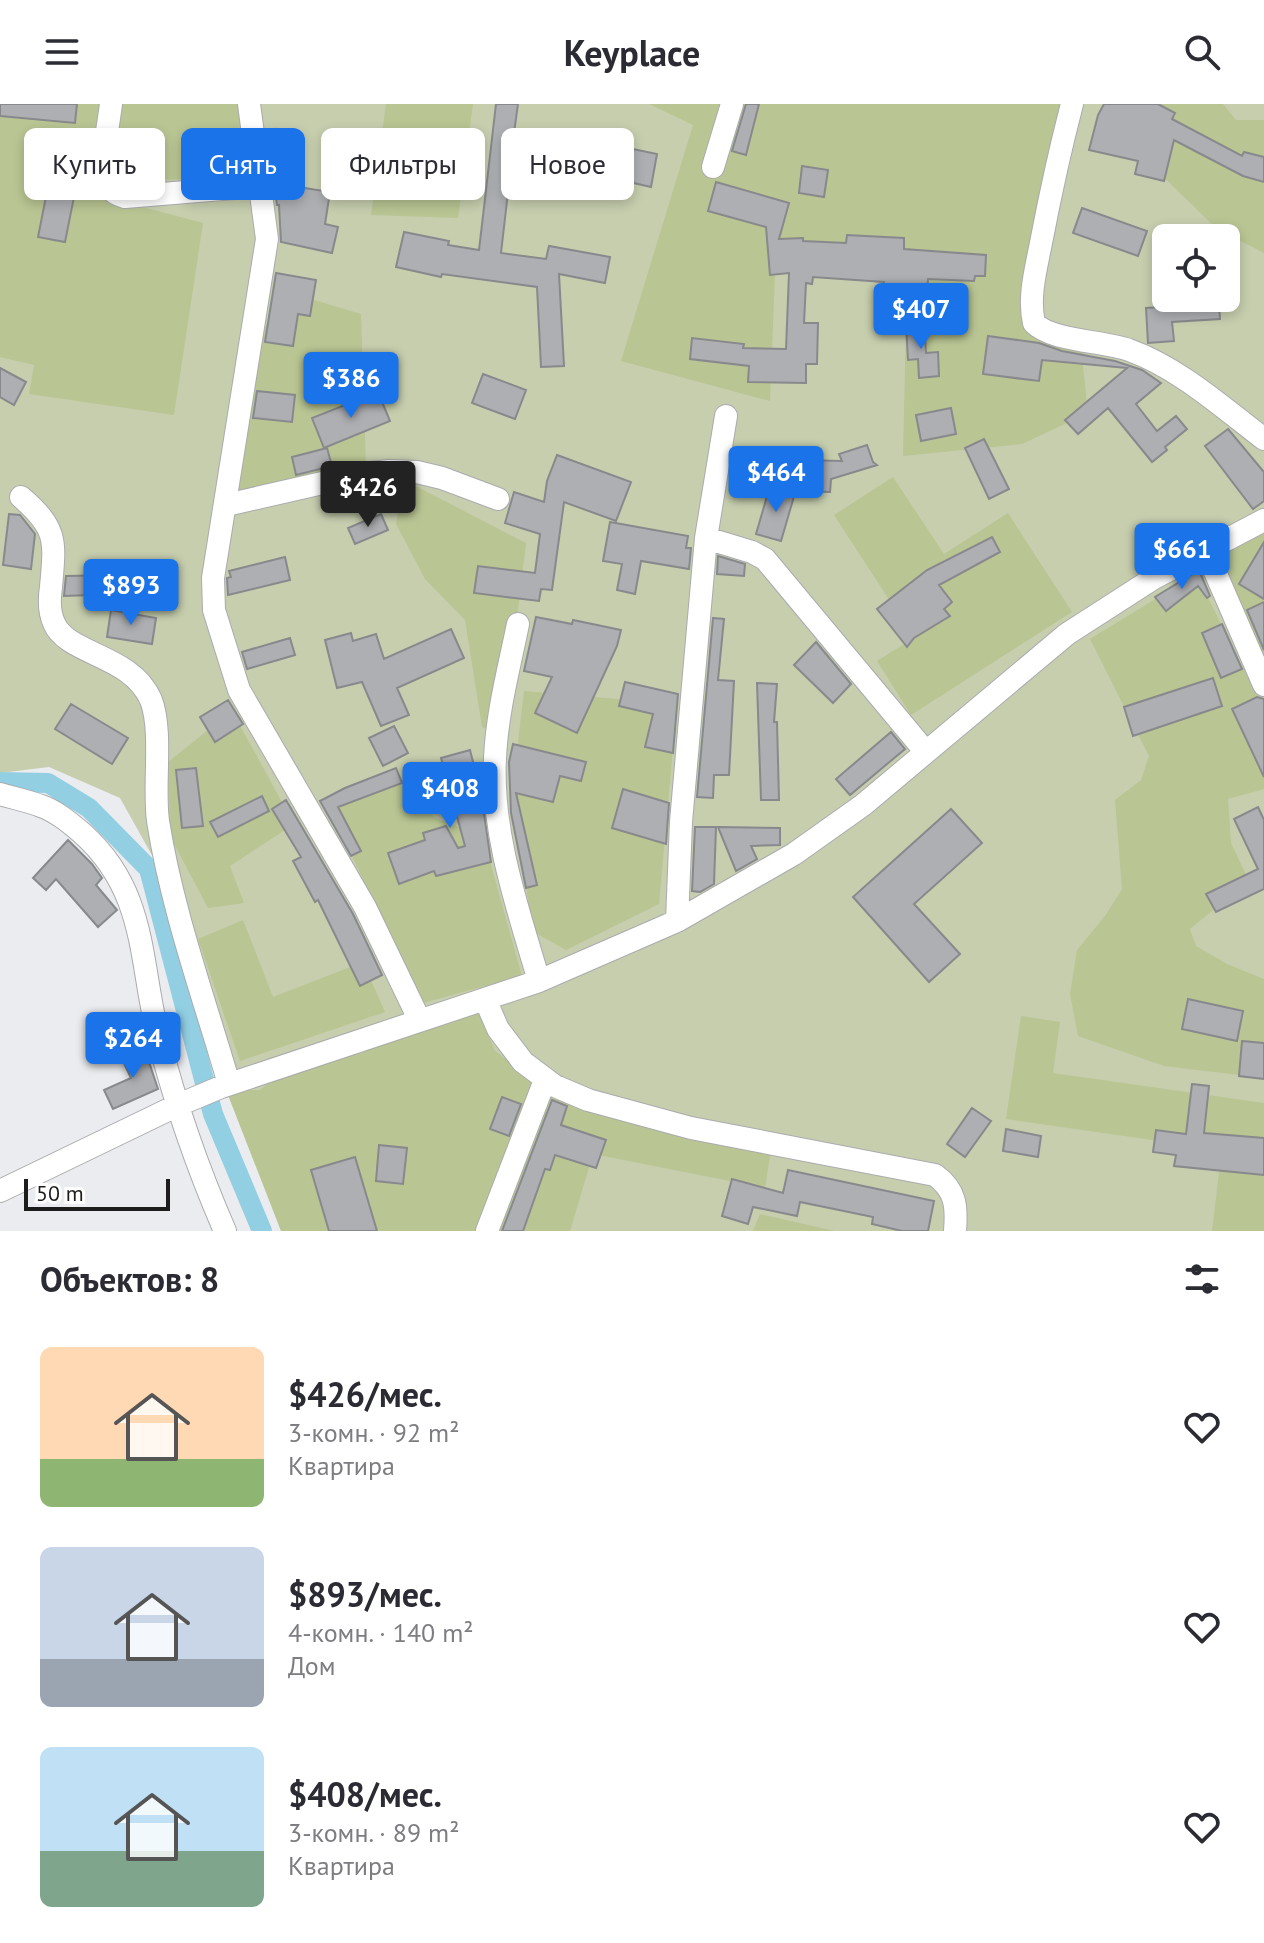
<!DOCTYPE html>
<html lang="ru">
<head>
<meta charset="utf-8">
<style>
  body { margin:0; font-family:"PT Sans",sans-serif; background:#f2f2f3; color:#2b2b33; height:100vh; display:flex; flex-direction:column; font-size:30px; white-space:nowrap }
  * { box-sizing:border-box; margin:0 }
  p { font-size:26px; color:#7c7c81 }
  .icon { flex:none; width:44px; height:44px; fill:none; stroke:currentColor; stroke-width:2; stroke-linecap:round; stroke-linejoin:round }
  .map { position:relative; height:1127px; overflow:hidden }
  .details { display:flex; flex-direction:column; background:#fff; flex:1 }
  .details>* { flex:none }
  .hud { position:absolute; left:24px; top:24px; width:800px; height:72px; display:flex; gap:16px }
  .fabs { position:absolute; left:1152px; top:120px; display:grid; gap:16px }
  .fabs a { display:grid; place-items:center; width:88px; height:88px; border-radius:12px; background:#fff; box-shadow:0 4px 12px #0003; font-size:40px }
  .scale { position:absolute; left:24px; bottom:20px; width:146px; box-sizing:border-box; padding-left:8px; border:4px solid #1d1d1e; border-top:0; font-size:22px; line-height:28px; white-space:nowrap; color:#1d1d1e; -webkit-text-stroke:6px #fff; paint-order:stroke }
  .price { position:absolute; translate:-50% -68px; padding:0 18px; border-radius:8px; background:#1a73e8; color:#fff; font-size:26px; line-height:52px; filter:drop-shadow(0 2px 4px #0008) }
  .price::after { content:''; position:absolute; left:50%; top:48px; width:24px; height:18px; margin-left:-12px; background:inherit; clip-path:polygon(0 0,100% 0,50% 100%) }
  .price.current { background:#222; color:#fff }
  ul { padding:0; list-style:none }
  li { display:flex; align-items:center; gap:24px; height:200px; padding:0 40px }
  li span { display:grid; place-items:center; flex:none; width:224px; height:160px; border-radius:12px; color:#555 }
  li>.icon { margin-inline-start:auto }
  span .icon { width:96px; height:96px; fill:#fffc; stroke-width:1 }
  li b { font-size:34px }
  h2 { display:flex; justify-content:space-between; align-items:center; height:96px; padding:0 40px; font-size:34px }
  .pill { padding:0 28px; border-radius:12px; background:#fff; box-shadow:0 4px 12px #0003; font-size:28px; line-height:72px }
  .pill.current { background:#1a73e8; color:#fff }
  header { display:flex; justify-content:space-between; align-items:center; height:104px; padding:0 40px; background:#fff; font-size:36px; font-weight:700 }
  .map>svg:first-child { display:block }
</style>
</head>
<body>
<header><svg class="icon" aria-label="menu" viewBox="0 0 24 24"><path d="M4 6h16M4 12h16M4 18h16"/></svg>Keyplace<svg class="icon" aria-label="search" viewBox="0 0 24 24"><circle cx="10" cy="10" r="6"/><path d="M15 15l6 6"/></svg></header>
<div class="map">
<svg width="1264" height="1127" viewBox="0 0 1264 1127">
  <rect width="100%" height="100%" fill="#ebecef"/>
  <!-- green -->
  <path fill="#c6ceae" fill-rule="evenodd" d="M 0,0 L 1264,0 L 1264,1127 L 281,1127 L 158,762 L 120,694 L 49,663 L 0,669 ZM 1166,134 L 1226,134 L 1226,194 L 1166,194 Z"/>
  <!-- forest -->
  <path fill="#b9c593" d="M 0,0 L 245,0 L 248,73 L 130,77 L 108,94 L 203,119 L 174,311 L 29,290 L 34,261 L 0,253 Z
    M 386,0 L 473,0 L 458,114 L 371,111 Z
    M 649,0 L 1070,0 L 1035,229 L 1089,229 L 1082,253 L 1088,309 L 1022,340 L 903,352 L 907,177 L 776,144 L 770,297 L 621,257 L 693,21 Z
    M 1124,0 L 1223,0 L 1236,16 L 1264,16 L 1264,149 L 1217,125 L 1151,61 Z
    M 284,187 L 361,210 L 366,366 L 224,390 L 247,258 Z
    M 893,373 L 944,450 L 1008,409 L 1072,508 L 911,611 L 877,557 L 914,534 L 834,411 Z
    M 404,376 L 526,439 L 511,564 L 507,632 L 482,623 L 465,516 L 425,475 L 396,420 Z
    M 1264,413 L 1264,573 L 1215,437 Z
    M 1196,470 L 1264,605 L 1264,685 L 1228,695 L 1231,739 L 1249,777 L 1190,825 L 1196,842 L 1227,860 L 1264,875 L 1264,974 L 1164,962 L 1078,932 L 1070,890 L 1077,846 L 1105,812 L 1122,785 L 1115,696 L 1141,676 L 1149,652 L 1090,535 Z
    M 524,587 L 677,600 L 659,800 L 566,846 L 532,827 L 513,680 Z
    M 232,607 L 294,720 L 230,762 L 244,799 L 208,804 L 170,732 L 168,658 Z
    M 428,667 L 433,713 L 483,732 L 522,872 L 419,900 L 329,701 Z
    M 243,816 L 273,893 L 363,858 L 385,908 L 240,957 L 198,835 Z
    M 475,899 L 495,947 L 532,974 L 773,1033 L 765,1084 L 593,1050 L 570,1127 L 281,1127 L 226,986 L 260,986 L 302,952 L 361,950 L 412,918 L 441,922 Z
    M 1021,912 L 1060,918 L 1053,969 L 1264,999 L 1264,1052 L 1006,1015 Z
    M 1221,1052 L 1264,1058 L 1264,1127 L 1212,1127 Z
    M 760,1110 L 835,1127 L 753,1127 Z"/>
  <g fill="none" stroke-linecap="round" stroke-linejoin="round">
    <!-- canal -->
    <path stroke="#92cfe3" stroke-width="20" d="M 0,678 L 48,679 L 89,704 L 149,765 L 213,1010 L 262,1127"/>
  </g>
  <!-- building -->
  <path fill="#aeafb2" stroke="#88898c" stroke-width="2" d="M 0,0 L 77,0 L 75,19 L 0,12 Z
    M 496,0 L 518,0 L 514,29 L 584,42 L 579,73 L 511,62 L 501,149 L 546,155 L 549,142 L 610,153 L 605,179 L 559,170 L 564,262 L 541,263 L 537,183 L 442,170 L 441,173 L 396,163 L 404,128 L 449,137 L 448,141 L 479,146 Z
    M 746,0 L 759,0 L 746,51 L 732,47 Z
    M 1104,0 L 1158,0 L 1175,9 L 1172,15 L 1242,52 L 1244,48 L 1264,53 L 1264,78 L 1243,72 L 1174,36 L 1164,77 L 1135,70 L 1138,57 L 1089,46 L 1098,11 Z
    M 275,25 L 286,81 L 330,88 L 325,120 L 338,123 L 332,149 L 281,138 L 279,101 L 277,101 L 267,27 Z
    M 623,43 L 657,50 L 651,83 L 616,75 Z
    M 55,47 L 82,53 L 65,138 L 38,133 Z
    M 802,62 L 828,66 L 824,93 L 799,89 Z
    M 716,78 L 789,99 L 779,135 L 803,134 L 803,137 L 846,139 L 847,131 L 904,134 L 904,145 L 986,151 L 985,172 L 975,172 L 974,177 L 928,175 L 927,190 L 883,188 L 884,178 L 813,173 L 812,180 L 806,179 L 804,219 L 818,219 L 817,260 L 806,260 L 806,279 L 748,278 L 749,262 L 690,255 L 692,234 L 744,240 L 743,244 L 786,245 L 789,169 L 770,171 L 766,123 L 708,107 Z
    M 1082,104 L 1147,127 L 1138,152 L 1073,129 Z
    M 276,169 L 316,176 L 310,212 L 298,210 L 293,242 L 265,238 Z
    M 1219,200 L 1220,215 L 1172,218 L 1174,237 L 1148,239 L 1146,204 Z
    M 924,218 L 926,249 L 938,248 L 939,272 L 919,274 L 918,255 L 908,256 L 906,219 Z
    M 988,232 L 1039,239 L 1062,247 L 1115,257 L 1142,266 L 1161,279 L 1136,300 L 1157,327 L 1176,312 L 1187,325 L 1165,343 L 1167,346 L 1152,358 L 1108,304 L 1078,330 L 1065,316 L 1127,264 L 1042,256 L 1039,277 L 983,270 Z
    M 0,264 L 26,278 L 14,301 L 0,293 Z
    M 483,270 L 526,286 L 515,315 L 472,299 Z
    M 257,287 L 295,291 L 292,318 L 253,314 Z
    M 378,288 L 390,317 L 324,344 L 312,314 Z
    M 951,304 L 956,330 L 921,337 L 916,311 Z
    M 1228,325 L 1264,368 L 1264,397 L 1253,405 L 1205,342 Z
    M 984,335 L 1009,385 L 989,395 L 965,344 Z
    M 867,341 L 873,358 L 877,361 L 831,375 L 830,388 L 800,387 L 801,356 L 842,357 L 839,350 Z
    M 327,344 L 332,362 L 296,371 L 292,353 Z
    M 557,351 L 631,378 L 616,417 L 564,398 L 552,486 L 541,485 L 539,497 L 474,489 L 478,462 L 535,469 L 540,430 L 505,419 L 514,388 L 544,398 L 547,377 Z
    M 770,382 L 795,389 L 781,437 L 756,430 Z
    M 9,410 L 20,411 L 35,430 L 31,465 L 3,461 Z
    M 381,410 L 388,426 L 355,440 L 348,424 Z
    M 610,418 L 688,432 L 686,444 L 691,444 L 689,465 L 641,457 L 635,490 L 617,486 L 622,460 L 603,457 Z
    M 992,433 L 1000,448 L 939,481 L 952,498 L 944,505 L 950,512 L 914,534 L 907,543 L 877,505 L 927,466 Z
    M 1264,438 L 1264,495 L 1239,480 Z
    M 718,452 L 745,460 L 744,472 L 717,470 Z
    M 285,453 L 290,476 L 228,491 L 227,474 L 231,473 L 229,467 Z
    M 1199,466 L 1210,492 L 1207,494 L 1198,482 L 1166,507 L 1155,493 Z
    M 118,471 L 119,490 L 64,492 L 66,472 Z
    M 1264,498 L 1264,546 L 1247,506 Z
    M 111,506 L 156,514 L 152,540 L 107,533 Z
    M 536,513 L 572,520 L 573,516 L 621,526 L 617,542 L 577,629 L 535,609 L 552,573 L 524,567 Z
    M 713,514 L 724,515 L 718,576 L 734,577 L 729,671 L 714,671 L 713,694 L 697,693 Z
    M 1222,520 L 1242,565 L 1221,574 L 1202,529 Z
    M 451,525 L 464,554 L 397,584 L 409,611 L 381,622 L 362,578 L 337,584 L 325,536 L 351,529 L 353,537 L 376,530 L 384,555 Z
    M 290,534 L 295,551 L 247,565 L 242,548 Z
    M 816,538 L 851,580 L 833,599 L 794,561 Z
    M 1213,574 L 1222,602 L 1133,632 L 1124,603 Z
    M 625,578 L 678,590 L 673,649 L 645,643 L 653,610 L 619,602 Z
    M 757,579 L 777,580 L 774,618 L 777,618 L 779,696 L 761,696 Z
    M 1257,593 L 1264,595 L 1264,673 L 1232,605 Z
    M 228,596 L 243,620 L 215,638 L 200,613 Z
    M 71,600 L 128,634 L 112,660 L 55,625 Z
    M 394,622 L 408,649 L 383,662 L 369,634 Z
    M 891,628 L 905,645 L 850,691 L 836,675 Z
    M 513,640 L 586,658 L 581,677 L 560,672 L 553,698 L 516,689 L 537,781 L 526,784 L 511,709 L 509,658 Z
    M 470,646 L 481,689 L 491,758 L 436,772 L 434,767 L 399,780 L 388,749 L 425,736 L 423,729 L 446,722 L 458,744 L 465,742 L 441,654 Z
    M 196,664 L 203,722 L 182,724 L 176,666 Z
    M 396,664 L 402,679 L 338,703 L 361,747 L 351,752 L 320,697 L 345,684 Z
    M 623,685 L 669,699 L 666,740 L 612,724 Z
    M 262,692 L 269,707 L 218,733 L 210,718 Z
    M 286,696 L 353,810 L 382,871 L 360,882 L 318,796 L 315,798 L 293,757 L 301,753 L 272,705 Z
    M 1258,703 L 1264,716 L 1264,785 L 1216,808 L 1206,790 L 1258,765 L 1234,715 Z
    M 951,705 L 982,739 L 914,800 L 960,850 L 929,878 L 853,793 Z
    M 695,723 L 716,723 L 714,780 L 700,788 L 692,787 Z
    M 718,723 L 780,724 L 780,741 L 751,742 L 757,755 L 736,767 Z
    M 68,736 L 92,760 L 102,774 L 96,781 L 117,806 L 98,823 L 56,775 L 46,786 L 33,774 Z
    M 1188,895 L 1243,907 L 1237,937 L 1182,925 Z
    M 1242,937 L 1264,939 L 1264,975 L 1239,972 Z
    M 144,943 L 158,985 L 113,1005 L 104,986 L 131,974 L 121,953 Z
    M 1192,980 L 1209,982 L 1204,1029 L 1264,1034 L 1264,1071 L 1174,1062 L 1176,1051 L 1153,1048 L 1156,1026 L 1186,1030 Z
    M 502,993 L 521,1000 L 509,1032 L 490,1025 Z
    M 552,996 L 567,1002 L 561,1021 L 606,1036 L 596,1064 L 555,1051 L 550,1066 L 545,1065 L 523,1127 L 502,1127 Z
    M 972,1004 L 991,1017 L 965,1053 L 947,1040 Z
    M 1006,1025 L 1041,1032 L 1038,1053 L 1003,1047 Z
    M 379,1041 L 407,1044 L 403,1080 L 376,1077 Z
    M 355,1053 L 377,1127 L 329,1127 L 311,1066 Z
    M 788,1066 L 934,1097 L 928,1127 L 902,1127 L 872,1120 L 873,1113 L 800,1098 L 797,1112 L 753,1103 L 748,1120 L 722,1112 L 732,1075 L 783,1089 Z"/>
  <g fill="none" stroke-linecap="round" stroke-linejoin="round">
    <!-- minor casing -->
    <g stroke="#aaabae" stroke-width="24">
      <path id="minor" d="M 111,0 C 109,18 98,69 109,83 C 113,89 119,91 125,93 L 259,82
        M 249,0 L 267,135 L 213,474 L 214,506 L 239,586 L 365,803 L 419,915
        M 1072,0 C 1060,46 1050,92 1041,139 C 1036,165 1028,193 1034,219 C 1051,237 1104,237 1129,246 C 1179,264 1222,303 1264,335
        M 713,63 L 732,0
        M 21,393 C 58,425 55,437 51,483 C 49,496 49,508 54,519 C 67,551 131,550 151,596 C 163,628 153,681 158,717 C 172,806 204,894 229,980
        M 226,401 L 362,370 L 389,367 L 417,368 L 442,374 L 498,395
        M 706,434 L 726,312
        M 1206,447 L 1264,581
        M 518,520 C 509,564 497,609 495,654 C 491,729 518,805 539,877
        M 0,690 C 13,694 28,697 41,702 C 56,707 70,719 82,729 C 148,788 139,858 159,936 C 176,1002 198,1065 225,1127
        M 677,817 L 681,718 L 706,434 L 752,448 L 765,455 L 925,647
        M 485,895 L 498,925 L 523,958 L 555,982 L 588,996 L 691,1024 L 935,1071 C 956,1086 957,1103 955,1127
        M 0,1087 L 176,1002 L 221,983 L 539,877 L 677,817 L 794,750 L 863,701 L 1067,530 L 1154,474 L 1264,416
        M 487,1127 L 545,976"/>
    </g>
    <!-- minor -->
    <use href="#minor" stroke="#fff" stroke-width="22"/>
  </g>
</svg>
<div class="fabs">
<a><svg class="icon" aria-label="locate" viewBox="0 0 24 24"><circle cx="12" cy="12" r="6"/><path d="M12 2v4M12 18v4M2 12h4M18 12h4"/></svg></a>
</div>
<div class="scale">50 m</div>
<b class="price" style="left:921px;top:247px">$407</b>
<b class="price" style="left:351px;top:316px">$386</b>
<b class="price" style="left:776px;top:410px">$464</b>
<b class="price current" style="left:368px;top:425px">$426</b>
<b class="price" style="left:1182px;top:487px">$661</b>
<b class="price" style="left:131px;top:523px">$893</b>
<b class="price" style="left:450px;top:726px">$408</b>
<b class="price" style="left:133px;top:976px">$264</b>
<div class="hud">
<a class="pill">Купить</a>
<a class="pill current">Снять</a>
<a class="pill">Фильтры</a>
<a class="pill">Новое</a>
</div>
</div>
<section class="details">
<h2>Объектов: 8<svg class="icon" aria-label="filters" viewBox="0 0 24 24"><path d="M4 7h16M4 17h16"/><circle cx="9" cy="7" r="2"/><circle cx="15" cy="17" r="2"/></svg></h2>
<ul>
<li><span style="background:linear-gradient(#ffd9b3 70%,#8fb573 0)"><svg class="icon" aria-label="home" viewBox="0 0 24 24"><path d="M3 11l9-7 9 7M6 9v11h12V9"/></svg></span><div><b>$426/мес.</b><p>3-комн. · 92 m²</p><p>Квартира</p></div><svg class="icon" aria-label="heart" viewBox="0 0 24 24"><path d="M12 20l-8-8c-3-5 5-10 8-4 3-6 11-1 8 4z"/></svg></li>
<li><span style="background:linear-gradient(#c9d6e8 70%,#9aa5b1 0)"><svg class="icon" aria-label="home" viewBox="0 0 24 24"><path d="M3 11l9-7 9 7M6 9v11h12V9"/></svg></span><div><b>$893/мес.</b><p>4-комн. · 140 m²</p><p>Дом</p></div><svg class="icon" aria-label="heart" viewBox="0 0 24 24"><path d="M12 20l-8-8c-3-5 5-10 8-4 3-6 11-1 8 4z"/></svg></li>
<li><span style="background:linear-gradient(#bfe0f5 65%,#7fa58c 0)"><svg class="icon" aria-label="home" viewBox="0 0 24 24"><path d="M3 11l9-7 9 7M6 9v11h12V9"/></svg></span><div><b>$408/мес.</b><p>3-комн. · 89 m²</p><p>Квартира</p></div><svg class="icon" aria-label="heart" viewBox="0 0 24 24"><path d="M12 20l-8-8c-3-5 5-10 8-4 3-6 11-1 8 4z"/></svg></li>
</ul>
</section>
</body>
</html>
